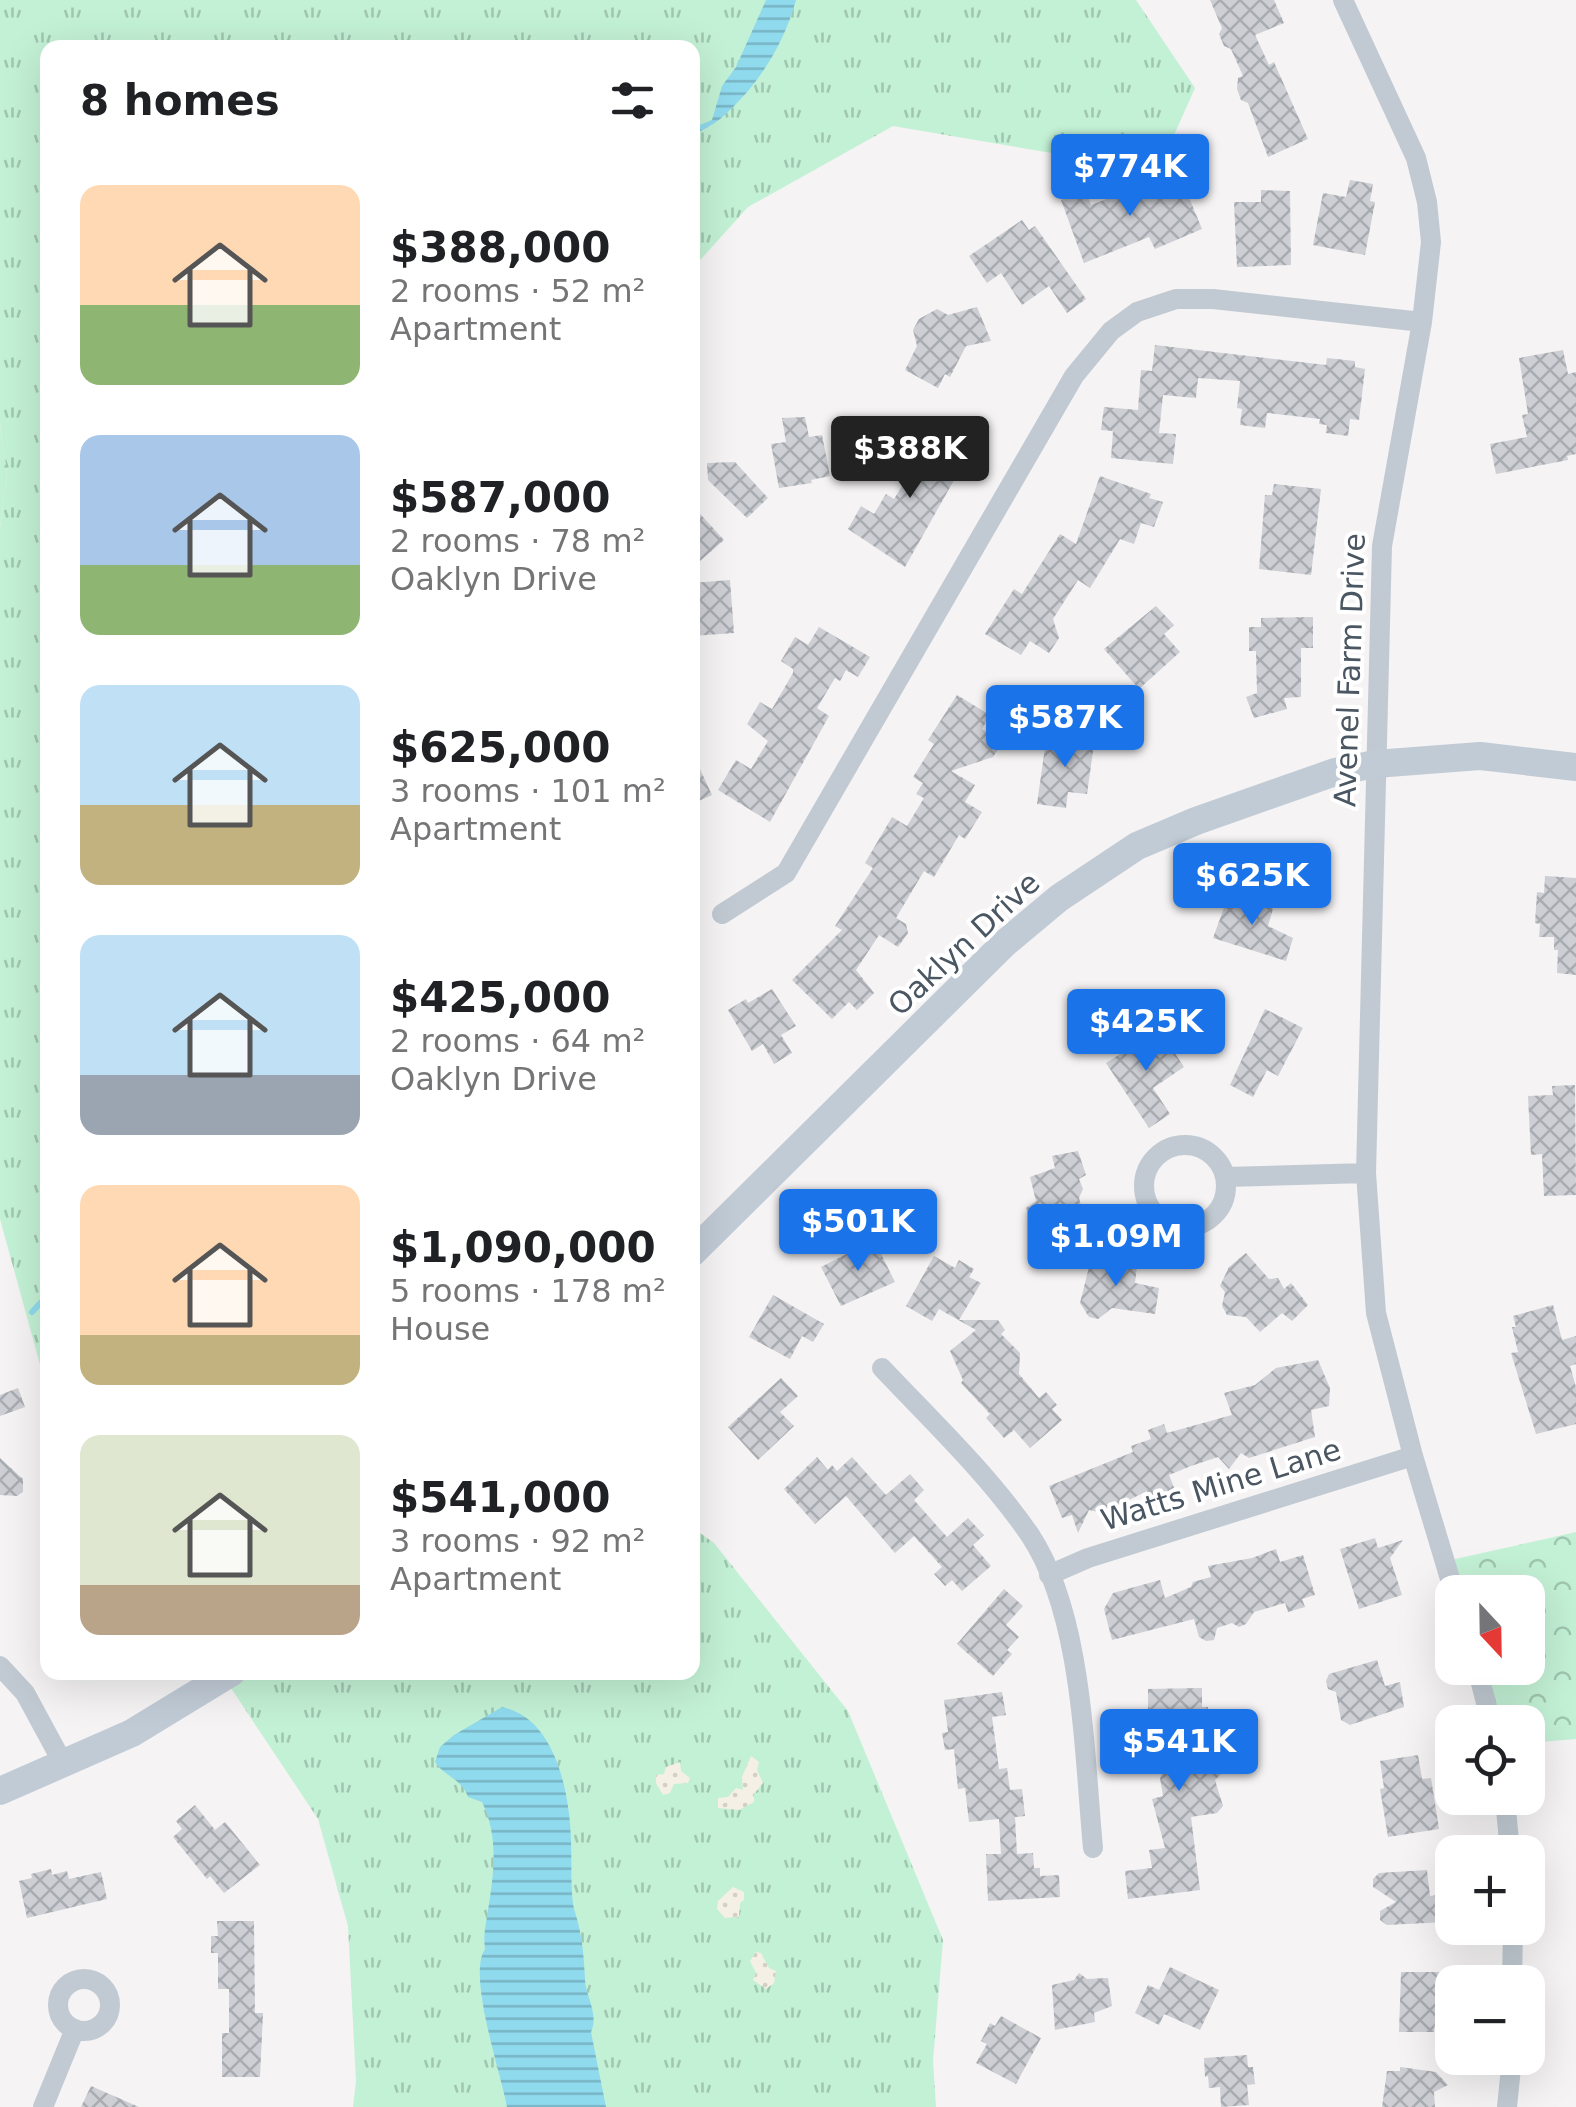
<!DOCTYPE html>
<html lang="en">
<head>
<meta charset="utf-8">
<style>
  body { margin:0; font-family:"DejaVu Sans",sans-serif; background:#f6f6f6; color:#202124; height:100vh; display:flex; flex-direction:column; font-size:38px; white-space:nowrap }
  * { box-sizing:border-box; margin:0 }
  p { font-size:32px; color:#757577 }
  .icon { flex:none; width:55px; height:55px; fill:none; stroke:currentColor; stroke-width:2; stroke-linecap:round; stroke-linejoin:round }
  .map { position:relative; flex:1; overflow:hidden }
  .panel { position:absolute; left:40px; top:40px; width:660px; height:1640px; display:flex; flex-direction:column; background:#fff; border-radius:20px; box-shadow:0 10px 40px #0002 }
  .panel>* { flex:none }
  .needle { width:65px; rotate:158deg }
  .controls { position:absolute; left:1435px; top:1575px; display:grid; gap:20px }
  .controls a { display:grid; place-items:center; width:110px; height:110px; border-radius:20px; background:#fff; box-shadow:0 10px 40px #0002; font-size:50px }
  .price { position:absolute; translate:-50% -85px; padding:0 22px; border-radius:10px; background:#1a73e8; color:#fff; font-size:32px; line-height:65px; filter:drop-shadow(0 2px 5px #0008) }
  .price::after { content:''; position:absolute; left:50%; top:60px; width:30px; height:22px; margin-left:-15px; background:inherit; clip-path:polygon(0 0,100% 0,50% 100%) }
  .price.on { background:#222; color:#fff }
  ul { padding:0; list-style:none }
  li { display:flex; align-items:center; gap:30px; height:250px; padding:0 40px }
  li span { display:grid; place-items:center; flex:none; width:280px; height:200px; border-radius:20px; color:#555 }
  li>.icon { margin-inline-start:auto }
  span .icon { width:120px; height:120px; fill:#fffc; stroke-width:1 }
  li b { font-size:42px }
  h2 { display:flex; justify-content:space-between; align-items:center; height:120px; padding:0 40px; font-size:42px }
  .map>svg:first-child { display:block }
</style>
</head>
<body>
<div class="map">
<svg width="1576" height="2107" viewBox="0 0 1576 2107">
  <defs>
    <pattern id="grass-tufts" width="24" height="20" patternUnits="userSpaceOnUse" patternTransform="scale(2.5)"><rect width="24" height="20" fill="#c3f1d5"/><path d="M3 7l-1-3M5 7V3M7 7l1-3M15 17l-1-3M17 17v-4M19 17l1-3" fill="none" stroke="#a0c6b0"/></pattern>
    <pattern id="forest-firs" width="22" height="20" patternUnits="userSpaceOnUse" patternTransform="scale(2.5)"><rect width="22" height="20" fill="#c3f1d5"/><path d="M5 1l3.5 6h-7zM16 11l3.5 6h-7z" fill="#a0c6b0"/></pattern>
    <pattern id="sand-dots" width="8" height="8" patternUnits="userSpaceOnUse" patternTransform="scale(2.5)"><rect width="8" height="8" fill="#f5f0e5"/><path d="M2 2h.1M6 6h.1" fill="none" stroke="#d4d0c7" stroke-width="1.8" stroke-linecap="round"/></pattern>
    <pattern id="park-crowns" width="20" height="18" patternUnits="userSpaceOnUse" patternTransform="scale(2.5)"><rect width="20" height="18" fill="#c3f1d5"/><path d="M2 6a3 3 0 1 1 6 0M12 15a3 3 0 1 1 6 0" fill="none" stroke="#a0c6b0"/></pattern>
    <pattern id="water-rules" width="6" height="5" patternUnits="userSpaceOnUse" patternTransform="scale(2.5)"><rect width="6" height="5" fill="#90daee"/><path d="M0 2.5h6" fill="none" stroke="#78b4c4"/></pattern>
    <pattern id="building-cross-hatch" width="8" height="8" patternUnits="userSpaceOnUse" patternTransform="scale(2.5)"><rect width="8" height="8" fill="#cdcfd5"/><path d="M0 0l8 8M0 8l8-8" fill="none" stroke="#a8abb0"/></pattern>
  </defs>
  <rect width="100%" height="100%" fill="#f5f3f3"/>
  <!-- grass -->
  <path fill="url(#grass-tufts)" d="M 0,0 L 1136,0 L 1195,88 L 1158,171 L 893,126 L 748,207 L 693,268 L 692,48 L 48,48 L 47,1390 L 0,1219 L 0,528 L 7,474 L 0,423 Z
    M 693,1528 L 714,1543 L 848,1711 L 943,1940 L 933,2061 L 936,2107 L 353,2107 L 356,2081 L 348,1926 L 318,1819 L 221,1673 L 692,1672 Z"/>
  <!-- forest -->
  <path fill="url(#forest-firs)" d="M 0,423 L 7,474 L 0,528 Z"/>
  <!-- sand -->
  <path fill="url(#sand-dots)" d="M 751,1756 L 759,1762 L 757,1770 L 763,1783 L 754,1794 L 754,1802 L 739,1810 L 718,1808 L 718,1798 L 728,1797 L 736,1788 L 743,1790 L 742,1777 Z
    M 680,1762 L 681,1771 L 690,1778 L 688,1783 L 674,1784 L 670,1793 L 663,1795 L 656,1783 L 656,1775 L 664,1774 L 666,1767 Z
    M 733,1887 L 744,1892 L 744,1900 L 740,1903 L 739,1917 L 725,1918 L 717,1909 L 718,1901 Z
    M 756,1952 L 761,1953 L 769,1968 L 776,1971 L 774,1983 L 766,1989 L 753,1980 L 756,1973 L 750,1961 Z"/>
  <!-- park -->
  <path fill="url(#park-crowns)" d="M 1576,1532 L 1576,1739 L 1528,1743 L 1528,1722 L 1494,1722 L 1479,1668 L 1528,1668 L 1528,1592 L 1460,1592 L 1451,1560 Z"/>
  <!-- water -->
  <path fill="url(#water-rules)" d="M 766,0 L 796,0 C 783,47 757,87 720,119 C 712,126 701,130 693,136 L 695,127 L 712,120 L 722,86 L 736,67 Z
    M 502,1707 C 556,1718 570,1794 571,1842 C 572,1858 570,1898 575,1912 C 582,1934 584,1956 585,1980 C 586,1997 599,2014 591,2032 L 606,2107 L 507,2107 C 501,2073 467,1975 485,1949 C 483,1934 486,1925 488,1910 C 494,1873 499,1837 482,1802 L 468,1797 C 462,1779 444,1776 435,1762 L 440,1747 L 454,1735 Z"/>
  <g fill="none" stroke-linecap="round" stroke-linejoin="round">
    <!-- stream -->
    <path stroke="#90daee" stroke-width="6" d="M 32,1312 L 48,1295"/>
  </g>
  <!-- building -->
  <path fill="url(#building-cross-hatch)" d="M 1210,0 L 1274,0 L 1284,23 L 1255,35 L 1269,65 L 1274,62 L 1308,139 L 1268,157 L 1248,103 L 1241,100 L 1237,89 L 1238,78 L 1243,76 L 1231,49 L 1224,46 L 1219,34 L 1222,28 Z
    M 1163,177 L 1170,194 L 1185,188 L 1202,229 L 1155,249 L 1149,237 L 1084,263 L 1061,200 L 1085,190 L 1091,205 L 1114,196 L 1115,198 Z
    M 1350,180 L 1373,184 L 1370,201 L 1375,202 L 1365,255 L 1313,245 L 1323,193 L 1346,197 Z
    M 1261,190 L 1290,191 L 1291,265 L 1237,267 L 1234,202 L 1261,202 Z
    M 1022,220 L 1029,230 L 1035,226 L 1086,299 L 1067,313 L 1049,286 L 1022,305 L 1001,273 L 987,283 L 969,256 Z
    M 977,307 L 991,341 L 966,346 L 950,377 L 945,374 L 938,388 L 905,370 L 917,346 L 913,330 L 919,319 L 937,309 L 948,315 Z
    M 1155,345 L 1326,365 L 1327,358 L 1355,361 L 1355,367 L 1365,369 L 1359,420 L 1350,419 L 1348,436 L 1326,433 L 1327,425 L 1319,424 L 1320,419 L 1267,413 L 1265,428 L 1240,425 L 1242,409 L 1237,408 L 1240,381 L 1198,378 L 1196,398 L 1163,395 L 1159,433 L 1176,434 L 1173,464 L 1111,458 L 1113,431 L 1101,430 L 1104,407 L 1138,410 L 1141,370 L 1152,371 Z
    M 1563,350 L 1568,374 L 1576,372 L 1576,454 L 1567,456 L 1568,460 L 1496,474 L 1490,444 L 1527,437 L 1522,415 L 1528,414 L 1519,358 Z
    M 805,417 L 809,437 L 822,435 L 830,476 L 811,480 L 812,483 L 779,488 L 771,444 L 786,442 L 782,418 Z
    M 931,438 L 966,459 L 905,567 L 848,529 L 861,506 L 874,514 L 886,494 L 894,499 L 912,470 L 898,462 L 895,454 L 904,439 L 923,451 Z
    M 735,462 L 768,498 L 747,518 L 708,480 L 707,463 Z
    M 1100,476 L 1151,494 L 1149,498 L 1163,502 L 1154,527 L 1141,523 L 1134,544 L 1120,539 L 1090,588 L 1078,580 L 1053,619 L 1059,638 L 1049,653 L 1030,641 L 1021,655 L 985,634 L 1014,589 L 1022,594 L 1060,534 L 1076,544 Z
    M 1274,484 L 1321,489 L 1311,575 L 1259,569 L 1265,495 L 1272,495 Z
    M 692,505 L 724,540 L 692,568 Z
    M 730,580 L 734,633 L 692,636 L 692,583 Z
    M 1156,606 L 1174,625 L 1164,634 L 1180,652 L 1139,689 L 1104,649 Z
    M 1313,617 L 1313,648 L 1301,648 L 1301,697 L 1284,698 L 1287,709 L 1254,718 L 1246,697 L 1257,693 L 1256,651 L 1249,651 L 1249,627 L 1261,627 L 1261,618 Z
    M 819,627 L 870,657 L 858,677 L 846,670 L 840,681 L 835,678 L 817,708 L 829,716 L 770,822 L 718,790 L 736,760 L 751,769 L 768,741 L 747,724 L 760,702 L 772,709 L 793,673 L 793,669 L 781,661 L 795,637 L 808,645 Z
    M 957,695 L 990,715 L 982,729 L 1003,742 L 993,757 L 951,771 L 975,785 L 965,802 L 982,812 L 965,839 L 959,835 L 934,877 L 924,871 L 896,918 L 906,924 L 908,933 L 898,947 L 879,935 L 856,970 L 874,993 L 857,1010 L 849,1002 L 832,1019 L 792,980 L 842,930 L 835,926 L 873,868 L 865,863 L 892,817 L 907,826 L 924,798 L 916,794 L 923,783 L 913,777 L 934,744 L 928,740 Z
    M 1074,734 L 1095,737 L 1087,794 L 1068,792 L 1066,808 L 1037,804 L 1046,740 L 1073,744 Z
    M 692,752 L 712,795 L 692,804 Z
    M 1545,876 L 1576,878 L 1576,975 L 1557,973 L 1558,950 L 1554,950 L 1554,937 L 1539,937 L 1540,924 L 1535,923 L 1537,892 L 1544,893 Z
    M 1253,891 L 1259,903 L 1273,909 L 1268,926 L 1293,938 L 1286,961 L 1213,938 L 1229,894 L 1244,899 Z
    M 772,989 L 796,1026 L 781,1035 L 792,1053 L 774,1064 L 763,1044 L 752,1051 L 728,1010 L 746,999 L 748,1003 Z
    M 1265,1009 L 1303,1028 L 1278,1076 L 1267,1070 L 1253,1097 L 1230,1085 Z
    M 1159,1029 L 1184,1067 L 1153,1088 L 1170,1114 L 1149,1128 L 1106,1063 Z
    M 1575,1085 L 1576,1195 L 1544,1196 L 1542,1154 L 1531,1155 L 1528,1096 L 1553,1095 L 1552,1086 Z
    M 1078,1151 L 1086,1175 L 1079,1179 L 1083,1189 L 1079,1198 L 1088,1233 L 1068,1241 L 1058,1234 L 1048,1236 L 1045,1231 L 1030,1222 L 1026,1208 L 1036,1201 L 1030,1177 L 1055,1168 L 1052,1156 Z
    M 874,1240 L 895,1282 L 841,1306 L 821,1267 Z
    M 1246,1253 L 1269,1279 L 1278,1278 L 1284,1289 L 1291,1283 L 1308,1305 L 1292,1321 L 1282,1313 L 1260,1332 L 1246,1317 L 1227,1315 L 1222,1306 L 1225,1292 L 1220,1286 L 1229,1267 Z
    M 1111,1255 L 1119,1256 L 1122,1262 L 1137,1266 L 1135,1283 L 1159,1288 L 1155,1314 L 1112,1308 L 1098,1319 L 1089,1317 L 1080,1303 L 1089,1267 Z
    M 934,1256 L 955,1268 L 959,1260 L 974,1269 L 969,1277 L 981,1283 L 959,1320 L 998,1320 L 1005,1330 L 1001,1334 L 1020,1353 L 1019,1374 L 1039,1398 L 1046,1392 L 1057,1405 L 1052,1409 L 1062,1420 L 1030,1448 L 1014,1430 L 1004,1438 L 986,1418 L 990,1414 L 961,1383 L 963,1380 L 950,1351 L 976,1330 L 939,1309 L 932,1321 L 906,1306 Z
    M 773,1295 L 824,1324 L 813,1342 L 802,1336 L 790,1359 L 749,1337 Z
    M 1553,1305 L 1562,1340 L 1576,1336 L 1576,1364 L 1570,1366 L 1576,1387 L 1576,1424 L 1536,1434 L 1511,1353 L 1518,1352 L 1512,1327 L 1516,1327 L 1513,1316 Z
    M 1318,1360 L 1330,1388 L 1329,1406 L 1311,1410 L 1315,1437 L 1249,1458 L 1241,1453 L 1229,1469 L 1218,1457 L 1191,1466 L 1169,1475 L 1175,1490 L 1149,1499 L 1147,1491 L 1103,1513 L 1089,1510 L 1078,1533 L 1072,1515 L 1062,1518 L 1049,1486 L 1133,1452 L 1131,1446 L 1151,1439 L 1148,1430 L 1164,1424 L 1167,1433 L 1232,1415 L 1224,1393 L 1255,1385 L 1276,1368 Z
    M 781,1378 L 798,1396 L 780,1412 L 794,1426 L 758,1460 L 728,1427 Z
    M 18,1388 L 25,1407 L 0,1416 L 0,1395 Z
    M 817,1457 L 828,1470 L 832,1465 L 837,1471 L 852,1457 L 886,1495 L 910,1474 L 924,1490 L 914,1500 L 947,1537 L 968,1518 L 984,1535 L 973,1545 L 991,1566 L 962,1591 L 952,1580 L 945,1586 L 934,1574 L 942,1567 L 914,1536 L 895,1553 L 846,1496 L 815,1524 L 784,1489 Z
    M 0,1458 L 23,1479 L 23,1492 L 17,1496 L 0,1495 Z
    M 1375,1538 L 1378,1548 L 1403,1540 L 1390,1558 L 1402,1595 L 1359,1609 L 1340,1549 Z
    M 1276,1549 L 1280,1562 L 1303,1555 L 1315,1595 L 1302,1599 L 1305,1607 L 1288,1612 L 1285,1603 L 1254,1612 L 1246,1624 L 1239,1627 L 1232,1623 L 1217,1628 L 1214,1640 L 1206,1641 L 1199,1637 L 1194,1619 L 1112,1640 L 1104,1609 L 1113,1593 L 1160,1580 L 1165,1598 L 1191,1587 L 1193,1582 L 1211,1577 L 1208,1566 L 1252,1558 Z
    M 1004,1589 L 1023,1606 L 1006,1625 L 1019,1637 L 1007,1650 L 1012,1654 L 993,1676 L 957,1644 Z
    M 1377,1660 L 1385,1686 L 1400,1682 L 1404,1707 L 1350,1725 L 1341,1720 L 1336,1692 L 1328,1689 L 1326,1681 L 1329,1674 Z
    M 1202,1688 L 1202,1707 L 1208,1707 L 1209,1725 L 1202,1725 L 1203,1750 L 1220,1765 L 1221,1774 L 1215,1780 L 1223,1806 L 1217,1813 L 1191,1817 L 1200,1890 L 1128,1899 L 1125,1871 L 1152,1868 L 1149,1850 L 1165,1848 L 1152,1799 L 1163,1796 L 1160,1778 L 1177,1741 L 1162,1742 L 1158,1716 L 1148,1717 L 1148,1689 Z
    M 1002,1692 L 1006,1715 L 992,1717 L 999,1769 L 1007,1768 L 1010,1790 L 1022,1789 L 1025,1816 L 1015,1817 L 1017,1854 L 1033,1853 L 1034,1868 L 1040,1868 L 1040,1876 L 1059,1875 L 1060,1897 L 988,1901 L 986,1854 L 1001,1854 L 999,1819 L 969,1822 L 965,1788 L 958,1789 L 954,1749 L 945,1750 L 942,1733 L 948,1732 L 944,1700 Z
    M 1418,1755 L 1422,1779 L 1431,1778 L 1439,1829 L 1388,1837 L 1380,1789 L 1384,1788 L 1380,1761 Z
    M 195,1805 L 215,1830 L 225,1822 L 260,1865 L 224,1893 L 210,1876 L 207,1879 L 173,1837 L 182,1829 L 176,1821 Z
    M 51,1869 L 52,1875 L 67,1871 L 69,1879 L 101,1872 L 107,1899 L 27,1918 L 19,1881 L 32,1878 L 31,1874 Z
    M 1427,1870 L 1430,1896 L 1444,1894 L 1446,1922 L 1387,1925 L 1380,1920 L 1380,1911 L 1396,1902 L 1373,1887 L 1373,1879 L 1379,1873 Z
    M 217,1921 L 254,1921 L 255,2013 L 263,2013 L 260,2077 L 222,2077 L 222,2033 L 229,2033 L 229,1989 L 218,1989 L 218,1953 L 211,1953 L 211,1936 L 218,1936 Z
    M 1170,1967 L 1219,1990 L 1200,2030 L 1164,2014 L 1159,2025 L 1135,2013 L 1148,1985 L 1159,1990 Z
    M 1401,1972 L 1448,1972 L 1447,1996 L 1435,2002 L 1450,2019 L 1435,2023 L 1434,2032 L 1399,2032 Z
    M 1079,1973 L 1087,1979 L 1108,1978 L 1112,2006 L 1094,2013 L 1095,2022 L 1055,2030 L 1052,1985 L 1074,1980 Z
    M 1001,2016 L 1041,2038 L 1016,2084 L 976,2063 L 987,2044 L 981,2041 L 990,2023 L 995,2026 Z
    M 1247,2055 L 1248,2067 L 1253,2067 L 1255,2084 L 1247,2085 L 1249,2105 L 1221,2107 L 1220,2087 L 1209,2088 L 1208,2076 L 1205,2077 L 1204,2058 Z
    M 1400,2067 L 1436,2072 L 1448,2085 L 1434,2092 L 1435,2107 L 1382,2107 L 1387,2071 L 1400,2071 Z
    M 91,2086 L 139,2107 L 81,2107 Z"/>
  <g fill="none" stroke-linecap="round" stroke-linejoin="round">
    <!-- street -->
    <path stroke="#c1cad2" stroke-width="20" d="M 1343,0 L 1416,158 L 1427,202 L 1431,242 L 1422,322 L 1382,546 L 1366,1173 L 1376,1313 L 1413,1456 L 1454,1592
      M 722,914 L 786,873 L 1074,376 L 1111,331 L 1137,312 L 1176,299 L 1213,299 L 1422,322
      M1144 1186a41 41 0 1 1 82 0a41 41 0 1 1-82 0Z
      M 1225,1177 L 1366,1173
      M 882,1368 C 933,1422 988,1474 1030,1535 C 1083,1615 1084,1753 1093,1848
      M 1049,1575 L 1088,1558 L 1413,1456
      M 0,1666 L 25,1693 L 64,1765
      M 1477,1668 L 1491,1722
      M 1505,1798 L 1510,1852
      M58 2005a26 26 0 1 1 52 0a26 26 0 1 1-52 0Z
      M 1512,1982 L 1513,1928
      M 43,2107 L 75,2029
      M 1507,2107 L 1512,2058"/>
    <!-- secondary -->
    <path stroke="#c1cbd6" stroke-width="28" d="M 692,1253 L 1004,944 L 1059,898 L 1137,846 L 1196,821 L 1335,772 L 1375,764 L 1480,756 L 1576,767
      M 0,1791 L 132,1733 L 232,1672"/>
  </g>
  <g text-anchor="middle" stroke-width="8" stroke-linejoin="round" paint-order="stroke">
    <!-- street labels -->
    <g font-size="30" fill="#4a5661" stroke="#fff">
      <text transform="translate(1350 670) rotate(-88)" y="10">Avenel Farm Drive</text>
      <text transform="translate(964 944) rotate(-43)" y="10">Oaklyn Drive</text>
      <text transform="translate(1221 1485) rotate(-17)" y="10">Watts Mine Lane</text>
    </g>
  </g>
</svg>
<div class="controls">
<a><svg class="needle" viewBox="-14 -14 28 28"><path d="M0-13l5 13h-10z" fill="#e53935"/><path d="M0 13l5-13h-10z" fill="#757577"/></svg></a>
<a><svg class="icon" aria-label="locate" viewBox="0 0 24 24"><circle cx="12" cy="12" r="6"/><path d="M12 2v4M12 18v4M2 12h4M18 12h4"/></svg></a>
<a>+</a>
<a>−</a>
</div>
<b class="price" style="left:1130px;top:219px">$774K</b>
<b class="price on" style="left:910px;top:501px">$388K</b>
<b class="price" style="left:1065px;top:770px">$587K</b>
<b class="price" style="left:1252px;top:928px">$625K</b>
<b class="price" style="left:1146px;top:1074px">$425K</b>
<b class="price" style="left:858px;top:1274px">$501K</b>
<b class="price" style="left:1116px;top:1289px">$1.09M</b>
<b class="price" style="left:1179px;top:1794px">$541K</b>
<section class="panel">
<h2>8 homes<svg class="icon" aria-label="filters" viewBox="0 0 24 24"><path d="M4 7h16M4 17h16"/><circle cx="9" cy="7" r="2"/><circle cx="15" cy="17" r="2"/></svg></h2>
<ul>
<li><span style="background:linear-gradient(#ffd9b3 60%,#8fb573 0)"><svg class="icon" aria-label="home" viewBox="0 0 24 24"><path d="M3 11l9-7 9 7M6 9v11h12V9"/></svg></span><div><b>$388,000</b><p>2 rooms · 52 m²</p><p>Apartment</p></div></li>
<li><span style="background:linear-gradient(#a9c7e8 65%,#8fb573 0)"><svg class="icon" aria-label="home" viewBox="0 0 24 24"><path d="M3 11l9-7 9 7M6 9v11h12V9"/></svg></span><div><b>$587,000</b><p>2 rooms · 78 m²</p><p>Oaklyn Drive</p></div></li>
<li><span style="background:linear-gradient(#bfe0f5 60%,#c2b280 0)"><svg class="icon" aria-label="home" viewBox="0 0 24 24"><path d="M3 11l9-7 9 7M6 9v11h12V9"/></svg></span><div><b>$625,000</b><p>3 rooms · 101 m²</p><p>Apartment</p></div></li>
<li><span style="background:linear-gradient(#bfe0f5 70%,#9aa5b1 0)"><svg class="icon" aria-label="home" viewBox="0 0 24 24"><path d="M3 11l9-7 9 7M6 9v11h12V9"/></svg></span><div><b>$425,000</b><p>2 rooms · 64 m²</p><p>Oaklyn Drive</p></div></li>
<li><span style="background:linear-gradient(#ffd9b3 75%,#c2b280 0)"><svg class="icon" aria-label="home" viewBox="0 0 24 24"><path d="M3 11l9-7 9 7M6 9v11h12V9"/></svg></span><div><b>$1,090,000</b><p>5 rooms · 178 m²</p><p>House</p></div></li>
<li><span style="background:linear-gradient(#dfe7d0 75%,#b9a48a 0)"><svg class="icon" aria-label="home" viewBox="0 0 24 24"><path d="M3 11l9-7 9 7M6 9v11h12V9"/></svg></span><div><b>$541,000</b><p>3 rooms · 92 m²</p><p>Apartment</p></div></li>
</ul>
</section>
</div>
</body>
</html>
